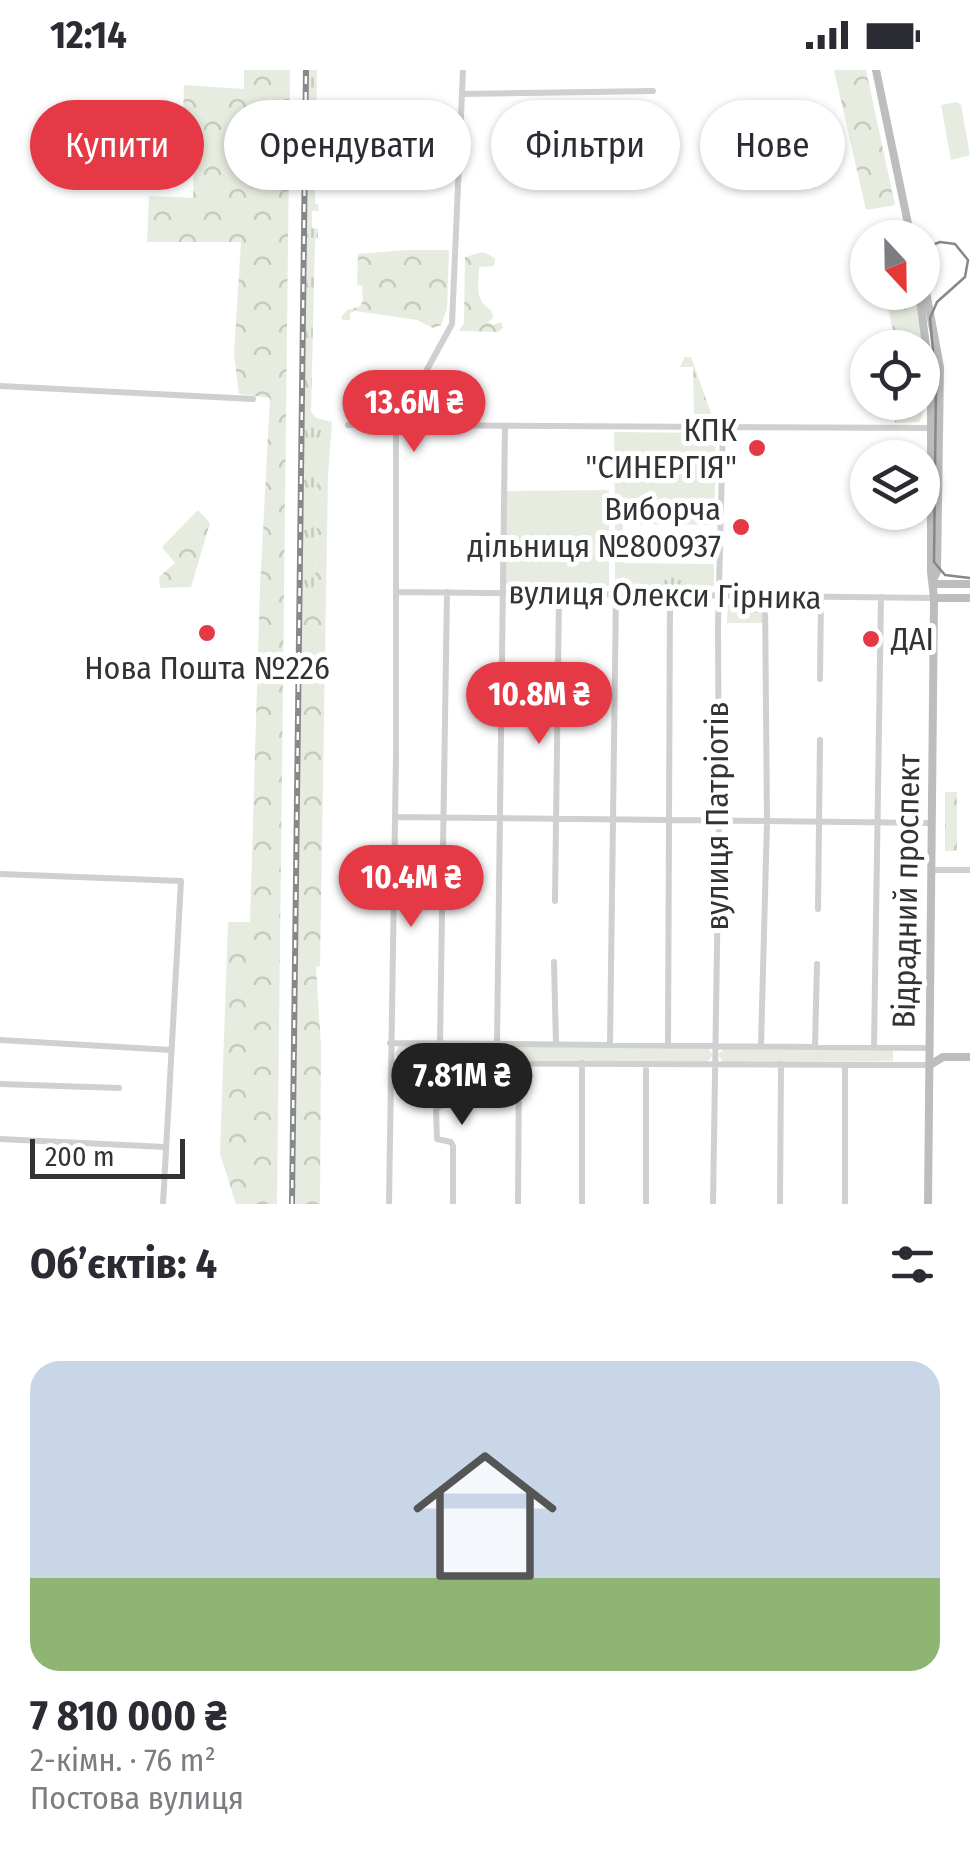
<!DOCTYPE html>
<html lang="uk">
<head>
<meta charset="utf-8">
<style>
  body { margin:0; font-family:"Fira Sans Condensed",sans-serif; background:#f7f7f7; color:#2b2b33; height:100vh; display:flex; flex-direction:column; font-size:38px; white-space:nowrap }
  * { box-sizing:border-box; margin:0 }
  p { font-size:32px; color:#7c7c81 }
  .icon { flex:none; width:55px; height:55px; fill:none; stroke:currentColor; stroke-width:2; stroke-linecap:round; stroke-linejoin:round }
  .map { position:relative; height:1134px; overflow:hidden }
  .drawer { display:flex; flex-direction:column; background:#fff; flex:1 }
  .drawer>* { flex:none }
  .hud { position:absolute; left:30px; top:30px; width:910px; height:90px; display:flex; gap:20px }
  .needle { width:65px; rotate:158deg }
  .fabs { position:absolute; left:850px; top:150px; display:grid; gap:20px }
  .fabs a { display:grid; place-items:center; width:90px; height:90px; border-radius:50%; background:#fff; box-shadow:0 2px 8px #0004; font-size:50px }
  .scale { position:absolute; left:30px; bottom:25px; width:155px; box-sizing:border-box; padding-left:10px; border:5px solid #333; border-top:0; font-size:28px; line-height:35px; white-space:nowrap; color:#333; -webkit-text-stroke:8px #fff; paint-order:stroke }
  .price { position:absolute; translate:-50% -85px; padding:0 22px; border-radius:35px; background:#e63946; color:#fff; font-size:32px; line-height:65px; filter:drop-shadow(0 2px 5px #0008) }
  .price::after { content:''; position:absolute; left:50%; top:60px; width:30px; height:22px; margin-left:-15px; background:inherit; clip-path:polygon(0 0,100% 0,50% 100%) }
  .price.active { background:#222; color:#fff }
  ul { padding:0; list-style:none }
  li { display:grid; align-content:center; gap:20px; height:530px; padding:0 30px }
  li span { display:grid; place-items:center; height:310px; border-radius:30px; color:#555 }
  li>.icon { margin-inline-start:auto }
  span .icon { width:180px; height:180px; fill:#fffc; stroke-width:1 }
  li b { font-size:42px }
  h2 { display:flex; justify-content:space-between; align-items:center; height:120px; padding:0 30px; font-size:42px }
  .pill { padding:0 35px; border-radius:45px; background:#fff; box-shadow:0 2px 8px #0004; font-size:35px; line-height:90px }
  .pill.active { background:#e63946; color:#fff }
  .status { display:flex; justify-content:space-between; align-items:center; height:70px; padding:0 50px; background:#fff; direction:ltr }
  .status svg { height:28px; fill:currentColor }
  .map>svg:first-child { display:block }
</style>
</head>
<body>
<div class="status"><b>12:14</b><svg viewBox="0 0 49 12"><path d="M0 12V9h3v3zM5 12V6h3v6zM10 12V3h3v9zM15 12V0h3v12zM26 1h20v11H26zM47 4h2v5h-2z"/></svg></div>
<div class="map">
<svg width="970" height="1134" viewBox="0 0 970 1134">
  <defs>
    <pattern id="grass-tufts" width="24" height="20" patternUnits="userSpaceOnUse" patternTransform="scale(2.5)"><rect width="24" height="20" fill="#e6ecdf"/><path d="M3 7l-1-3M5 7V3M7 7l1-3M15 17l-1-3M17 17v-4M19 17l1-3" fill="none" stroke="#c6cbc0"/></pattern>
    <pattern id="forest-crowns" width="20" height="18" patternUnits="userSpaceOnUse" patternTransform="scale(2.5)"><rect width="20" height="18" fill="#e6ecdf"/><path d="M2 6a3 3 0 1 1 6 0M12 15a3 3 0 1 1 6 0" fill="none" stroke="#c6cbc0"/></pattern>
  </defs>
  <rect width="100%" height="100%" fill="#fff"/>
  <!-- grass -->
  <path fill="url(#grass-tufts)" d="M 309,0 L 317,0 L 315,134 L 318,134 L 319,141 L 312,141 L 312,158 L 318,159 L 318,168 L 315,169 L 311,342 L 316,348 L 332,352 L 328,404 L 318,410 L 315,516 L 302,528 Z
    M 615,454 L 623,454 L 623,493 L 714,494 L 714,516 L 615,516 Z
    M 728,534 L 763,535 L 763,553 L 727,553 Z"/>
  <!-- forest -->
  <path fill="url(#forest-crowns)" d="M 244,0 L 290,0 L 277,1134 L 236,1134 L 220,1084 L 228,852 L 250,852 L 260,518 L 270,328 L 239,324 L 234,284 L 241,172 L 147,172 L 149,126 L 193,128 L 194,81 L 157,79 L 129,81 L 126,50 L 183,52 L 184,15 L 244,19 Z
    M 834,0 L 866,0 L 895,135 L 866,140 Z
    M 406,180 L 449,180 L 447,239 L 441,255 L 433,258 L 417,250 L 356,241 L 350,243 L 350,250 L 343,250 L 341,247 L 347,240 L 359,237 L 363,231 L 362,216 L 357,215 L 358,184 Z
    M 483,182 L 495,188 L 494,196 L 479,197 C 479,214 473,230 492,241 L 493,248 L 488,252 L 493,255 L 501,252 L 503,258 L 498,262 L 459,261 L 464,253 L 465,187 Z
    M 885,223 L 915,223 C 923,261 940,316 919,352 L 895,353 L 895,333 L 922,332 L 922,278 L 892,277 L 891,273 L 895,270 Z
    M 685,287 L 691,287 L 713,349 L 694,349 L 693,297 L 680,297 Z
    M 328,404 L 320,896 L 316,897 L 321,977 L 320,1134 L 295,1134 L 302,528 L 315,516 L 318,409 Z
    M 198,440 L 210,453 L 191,517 L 160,518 L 159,507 L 175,493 L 162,477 Z
    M 945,722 L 957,722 L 957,781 L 945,781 Z"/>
  <!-- park -->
  <path fill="#e6ecdf" d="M 957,32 L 961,35 L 970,85 L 951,90 L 941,35 Z
    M 614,362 L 716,363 L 714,455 L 615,454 Z
    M 609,420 L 609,516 L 505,514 L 505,421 Z
    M 399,976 L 708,978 L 713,985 L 707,992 L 399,989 L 395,984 Z
    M 724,978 L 893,979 L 893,991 L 723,992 L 718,985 Z"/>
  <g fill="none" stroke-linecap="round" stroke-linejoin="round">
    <!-- street -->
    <path stroke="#d0d0d0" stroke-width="6" d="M 462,24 L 653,21
      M 0,316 L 253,329
      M 348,355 L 932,358
      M 396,522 L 934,528
      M 820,609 L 821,526
      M 395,747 L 932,753
      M 931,800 L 970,800
      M 0,804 L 181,811 L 163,1134
      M 555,831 L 559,524
      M 818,839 L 820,670
      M 554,892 L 556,974
      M 0,970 L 171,980
      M 390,973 L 930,978
      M 440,973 L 447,522
      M 497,974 L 505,356
      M 610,975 L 616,524
      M 761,975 L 767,751 L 765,526
      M 668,976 L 670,525
      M 815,977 L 817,894
      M 874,977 L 881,527
      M 391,993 L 930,995
      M 646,994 L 646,1134
      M 0,1014 L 119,1018
      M 0,1069 L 165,1077
      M 389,1134 L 396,687 L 396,356 L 452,254 L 463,0
      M 453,1134 L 453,1076 L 451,1072 L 437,1069 L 436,1040 L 440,1036 L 454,1033 L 454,993
      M 518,1134 L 519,993
      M 582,1134 L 582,993
      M 713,1134 L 719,750 L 718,557 L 723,357
      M 780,1134 L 781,994
      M 845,1134 L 845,995"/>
    <!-- secondary -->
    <path stroke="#bdbdbd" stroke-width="8" d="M 876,0 L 911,168
      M 922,200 L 940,297 L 937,502 L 934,508
      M 919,222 L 931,314 L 931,502 L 934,528 L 928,1134
      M 934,514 L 970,514
      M 934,528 L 970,528
      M 930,995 L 943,987 L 970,987"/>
    <!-- tram -->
    <path stroke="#888" stroke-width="2.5" d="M 922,179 L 940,172 L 955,174 L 968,190 L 965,207 L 937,232 L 930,248 L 936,313 L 934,492 L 945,505 L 970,508"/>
    <!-- rail casing -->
    <g stroke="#888" stroke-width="6">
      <path id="rail" d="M 292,1134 L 306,0"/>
    </g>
    <!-- rail -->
    <use href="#rail" stroke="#fff" stroke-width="2.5" stroke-dasharray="8" stroke-linecap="butt"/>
  </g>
  <!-- markers -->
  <g fill="#e63946" stroke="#fff" stroke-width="4">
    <circle cx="757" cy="378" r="10"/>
    <circle cx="741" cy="457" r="10"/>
    <circle cx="207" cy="563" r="10"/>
    <circle cx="871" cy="569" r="10"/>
  </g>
  <g text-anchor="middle" stroke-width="10" stroke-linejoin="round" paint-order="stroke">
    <!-- poi labels -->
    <g font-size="32" fill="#333" stroke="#fff" text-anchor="end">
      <text x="737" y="371">КПК<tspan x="737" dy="37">"СИНЕРГІЯ"</tspan></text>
      <text x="721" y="450">Виборча<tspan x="721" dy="37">дільниця №800937</tspan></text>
      <text x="891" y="580" text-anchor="start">ДАІ</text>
      <text x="207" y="609" text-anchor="middle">Нова Пошта №226</text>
    </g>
    <!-- street labels -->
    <g font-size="32" fill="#333" stroke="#fff">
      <text transform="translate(665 525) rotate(1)" y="11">вулиця Олекси Гірника</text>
      <text transform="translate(717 746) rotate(-90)" y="11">вулиця Патріотів</text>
      <text transform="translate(906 821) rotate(-89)" y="11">Відрадний проспект</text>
    </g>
  </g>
</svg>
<div class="fabs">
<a><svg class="needle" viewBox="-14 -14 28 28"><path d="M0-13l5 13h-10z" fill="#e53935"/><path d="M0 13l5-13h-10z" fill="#7c7c81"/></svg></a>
<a><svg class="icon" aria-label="locate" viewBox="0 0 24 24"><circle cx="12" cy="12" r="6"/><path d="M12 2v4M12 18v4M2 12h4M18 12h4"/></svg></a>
<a><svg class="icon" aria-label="layers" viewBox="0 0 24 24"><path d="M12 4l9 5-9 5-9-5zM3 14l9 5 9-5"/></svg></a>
</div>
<div class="scale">200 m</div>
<b class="price" style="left:414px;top:385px">13.6M ₴</b>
<b class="price" style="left:539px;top:677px">10.8M ₴</b>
<b class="price" style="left:411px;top:860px">10.4M ₴</b>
<b class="price active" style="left:462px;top:1058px">7.81M ₴</b>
<div class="hud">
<a class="pill active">Купити</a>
<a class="pill">Орендувати</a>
<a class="pill">Фільтри</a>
<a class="pill">Нове</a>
</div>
</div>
<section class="drawer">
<h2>Об’єктів: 4<svg class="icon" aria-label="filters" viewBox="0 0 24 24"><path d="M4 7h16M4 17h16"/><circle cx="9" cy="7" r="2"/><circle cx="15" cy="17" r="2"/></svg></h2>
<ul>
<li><span style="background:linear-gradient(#c9d6e8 70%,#8fb573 0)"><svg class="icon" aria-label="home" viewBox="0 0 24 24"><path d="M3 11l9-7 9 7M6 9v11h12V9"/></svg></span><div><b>7 810 000 ₴</b><p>2-кімн. · 76 m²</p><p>Постова вулиця</p></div></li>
</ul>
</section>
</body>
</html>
